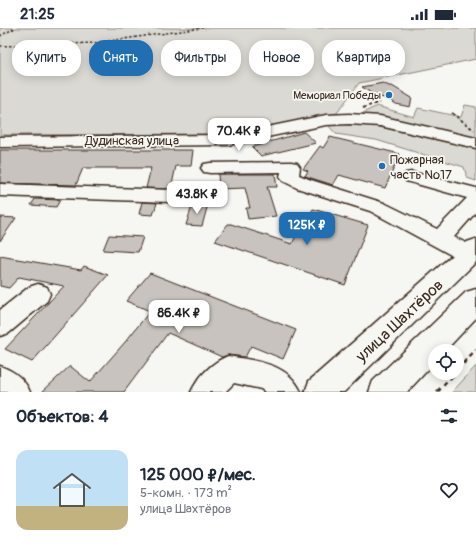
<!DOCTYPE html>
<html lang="ru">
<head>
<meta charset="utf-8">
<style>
  body { margin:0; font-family:Pangolin,sans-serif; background:#f2f2f3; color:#1f2937; height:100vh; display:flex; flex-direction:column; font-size:15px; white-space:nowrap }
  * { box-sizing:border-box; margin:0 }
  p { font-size:13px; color:#747a83 }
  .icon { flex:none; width:22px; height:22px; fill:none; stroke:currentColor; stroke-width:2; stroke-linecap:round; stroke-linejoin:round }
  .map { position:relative; height:364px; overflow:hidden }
  .details { display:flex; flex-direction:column; background:#fff; flex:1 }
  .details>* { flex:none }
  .hud { position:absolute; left:12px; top:12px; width:452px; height:36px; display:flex; gap:8px }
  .controls { position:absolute; left:428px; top:316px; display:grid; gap:8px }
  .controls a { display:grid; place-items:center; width:36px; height:36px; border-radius:50%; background:#fff; box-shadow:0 2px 10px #0003; font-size:20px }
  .price { position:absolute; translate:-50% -34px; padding:0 9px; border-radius:8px; background:#fff; color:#222; font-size:13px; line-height:26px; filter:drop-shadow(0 1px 2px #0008) }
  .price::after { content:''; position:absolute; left:50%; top:24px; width:12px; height:9px; margin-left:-6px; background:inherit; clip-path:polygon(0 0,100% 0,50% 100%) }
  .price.current { background:#1f6fb2; color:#fff }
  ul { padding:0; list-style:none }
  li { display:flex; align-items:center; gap:12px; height:100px; padding:0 16px }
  li span { display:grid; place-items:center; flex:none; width:112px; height:80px; border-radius:12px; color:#555 }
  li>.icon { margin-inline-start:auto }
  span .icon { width:48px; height:48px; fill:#fffc; stroke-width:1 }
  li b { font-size:17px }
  h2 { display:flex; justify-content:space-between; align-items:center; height:48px; padding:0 16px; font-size:17px }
  .tag { padding:0 14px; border-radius:16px; background:#fff; box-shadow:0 2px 10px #0003; font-size:14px; line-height:36px }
  .tag.current { background:#1f6fb2; color:#fff }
  .status { display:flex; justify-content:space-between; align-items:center; height:28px; padding:0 20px; background:#fff; direction:ltr }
  .status svg { height:11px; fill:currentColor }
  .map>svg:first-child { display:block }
</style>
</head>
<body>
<div class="status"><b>21:25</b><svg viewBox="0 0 49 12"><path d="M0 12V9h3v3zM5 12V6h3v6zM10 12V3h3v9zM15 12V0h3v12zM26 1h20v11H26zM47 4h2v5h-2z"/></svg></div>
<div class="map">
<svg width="476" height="364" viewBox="0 0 476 364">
  <rect width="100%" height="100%" fill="#f6f6f2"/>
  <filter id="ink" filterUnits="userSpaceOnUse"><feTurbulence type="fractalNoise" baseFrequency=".025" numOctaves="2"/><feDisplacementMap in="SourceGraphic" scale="8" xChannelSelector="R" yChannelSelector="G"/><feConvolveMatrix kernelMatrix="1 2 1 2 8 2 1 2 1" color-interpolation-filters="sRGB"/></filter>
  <g filter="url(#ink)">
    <!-- green -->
    <path fill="#dad9d3" stroke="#8a8278" d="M 0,0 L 476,0 L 476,31 L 359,55 L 337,85 L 229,106 L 0,107 Z
      M 465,77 L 476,79 L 476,112 L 366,88 L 363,85 L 377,78 L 414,89 L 418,80 L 461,89 Z
      M 357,96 L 376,98 L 476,121 L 476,153 L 467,150 L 464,139 L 376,112 L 336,106 L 328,97 Z
      M 476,338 L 476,364 L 452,364 Z"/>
    <!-- building -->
    <path fill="#c8c3be" stroke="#3b2a1e" d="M 383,55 L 389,58 L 392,58 L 412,70 L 410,79 L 396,76 L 387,70 L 377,69 L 362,59 Z
      M 304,104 L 316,115 L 261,128 L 252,119 Z
      M 330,109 L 400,126 L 385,160 L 339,147 L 333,157 L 305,148 L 308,143 L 303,141 L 320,118 L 323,120 Z
      M 0,122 L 193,122 L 191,138 L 176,138 L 171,161 L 146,160 L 151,140 L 83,140 L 76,157 L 0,155 Z
      M 218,146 L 275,146 L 277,159 L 267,159 L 276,188 L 248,191 L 246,180 L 250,180 L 245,160 L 219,161 Z
      M 35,171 L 60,172 L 56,179 L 31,177 Z
      M 142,174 L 157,175 L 153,187 L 139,186 Z
      M 193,175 L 208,176 L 202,198 L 186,197 Z
      M 313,181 L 368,197 L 345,257 L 215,213 L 228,196 L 231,196 L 292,216 L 299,202 L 301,203 Z
      M 0,189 L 16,190 L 0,213 Z
      M 109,207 L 143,209 L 138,224 L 103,222 Z
      M 0,228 L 81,242 L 84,238 L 108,247 L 32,334 L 5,321 L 64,258 L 19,249 L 9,260 L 0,258 Z
      M 150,245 L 296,302 L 283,331 L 251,318 L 245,329 L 228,327 L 222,329 L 168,305 L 124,364 L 42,364 L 70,338 L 90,354 L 126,313 L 150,283 L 126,273 Z"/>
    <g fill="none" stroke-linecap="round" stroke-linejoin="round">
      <!-- minor casing -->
      <g stroke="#3b2a1e" stroke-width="3">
        <path id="minor" d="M 349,86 L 380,88 L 476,110 L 476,120 L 380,98 L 349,96 L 326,97 L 228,117 L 0,119 L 0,109 L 228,107 L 326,87 Z
          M 291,134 L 297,135 L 300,139 L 299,147 L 311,152 L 384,175 L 437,201 L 467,170 L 406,153 L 403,149 L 406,145 L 412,144 L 476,160 L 476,184 L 454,209 L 476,220 L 476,233 L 470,235 L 462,233 L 370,183 L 297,160 L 283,153 L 280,149 L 281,144 L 210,145 L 204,144 L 201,140 L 204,136 L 210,135 Z
          M 0,156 L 171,162 L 178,164 L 181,168 L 178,172 L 171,174 L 0,168 Z
          M 38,256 L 47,259 L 50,266 L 47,273 L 9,305 L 0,308 L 0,282 L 29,259 Z
          M 228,328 C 256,333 288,335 301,364 L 265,364 L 261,361 L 234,355 L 225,364 L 191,364 C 198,349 212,334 228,328 Z
          M 0,338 C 14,343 24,350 30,364 L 0,364 Z"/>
      </g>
      <!-- major casing -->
      <g stroke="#3b2a1e" stroke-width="3">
        <path id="major" d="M 476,211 L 476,234 L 344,364 L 305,364 L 309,353 L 467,214 Z
          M 476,261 L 476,290 L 445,323 L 435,323 L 435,334 L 407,364 L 369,364 L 373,353 L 466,264 Z"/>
      </g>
      <!-- path-far2 -->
      <path stroke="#3b2a1e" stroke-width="1.5" stroke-dasharray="2.5 2" stroke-linecap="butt" d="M 0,8 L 15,0
        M 0,18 L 94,15 L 203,0"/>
      <!-- path-far1 -->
      <path stroke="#3b2a1e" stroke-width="2" stroke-dasharray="3 2.5" stroke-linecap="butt" d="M 363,80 L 380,74
        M 452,85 L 474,102"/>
      <!-- path -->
      <path stroke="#3b2a1e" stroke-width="3" stroke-dasharray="5 4" stroke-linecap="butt" d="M 457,342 L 476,322
        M 437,364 L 455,345"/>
      <!-- minor -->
      <use href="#minor" fill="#f6f6f2" fill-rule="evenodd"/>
      <!-- major -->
      <use href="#major" fill="#f6f6f2" fill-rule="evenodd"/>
    </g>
  </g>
  <!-- markers -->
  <g fill="#1f6fb2" stroke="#f6f6f2" stroke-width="1.5">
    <circle cx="389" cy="67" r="4"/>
    <circle cx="382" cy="138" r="4"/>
  </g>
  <g text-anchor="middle" stroke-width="3.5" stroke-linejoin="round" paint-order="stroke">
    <!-- far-poi labels -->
    <g font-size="11" fill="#3b2a1e" stroke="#f6f6f2" text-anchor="end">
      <text x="381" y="71">Мемориал Победы</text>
    </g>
    <!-- street labels -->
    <g font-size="13" fill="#3b2a1e" stroke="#f6f6f2">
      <text x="132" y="117">Дудинская улица</text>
    </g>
    <!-- poi labels -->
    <g font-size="13" fill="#3b2a1e" stroke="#f6f6f2" text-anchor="start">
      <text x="390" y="136">Пожарная<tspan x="390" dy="15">часть №17</tspan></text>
    </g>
    <!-- near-street labels -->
    <g font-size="16" fill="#3b2a1e" stroke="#f6f6f2">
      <text transform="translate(399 292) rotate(-43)" y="6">улица Шахтёров</text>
    </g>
  </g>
</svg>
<div class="controls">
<a><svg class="icon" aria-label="locate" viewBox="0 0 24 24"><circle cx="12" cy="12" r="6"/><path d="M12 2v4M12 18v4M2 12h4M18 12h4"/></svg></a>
</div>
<b class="price" style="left:239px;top:124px">70.4K ₽</b>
<b class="price" style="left:197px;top:187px">43.8K ₽</b>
<b class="price current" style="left:307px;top:218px">125K ₽</b>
<b class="price" style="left:179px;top:306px">86.4K ₽</b>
<div class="hud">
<a class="tag">Купить</a>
<a class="tag current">Снять</a>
<a class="tag">Фильтры</a>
<a class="tag">Новое</a>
<a class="tag">Квартира</a>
</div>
</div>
<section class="details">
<h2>Объектов: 4<svg class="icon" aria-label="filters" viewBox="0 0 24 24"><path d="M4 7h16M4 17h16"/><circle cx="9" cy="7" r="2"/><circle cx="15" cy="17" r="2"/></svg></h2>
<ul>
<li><span style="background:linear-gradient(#bfe0f5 70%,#c2b280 0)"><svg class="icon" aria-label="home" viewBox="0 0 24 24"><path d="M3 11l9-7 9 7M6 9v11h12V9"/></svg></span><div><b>125 000 ₽/мес.</b><p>5-комн. · 173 m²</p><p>улица Шахтёров</p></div><svg class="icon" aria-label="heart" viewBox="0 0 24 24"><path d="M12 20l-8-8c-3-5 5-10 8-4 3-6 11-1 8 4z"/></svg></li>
</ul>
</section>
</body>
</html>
